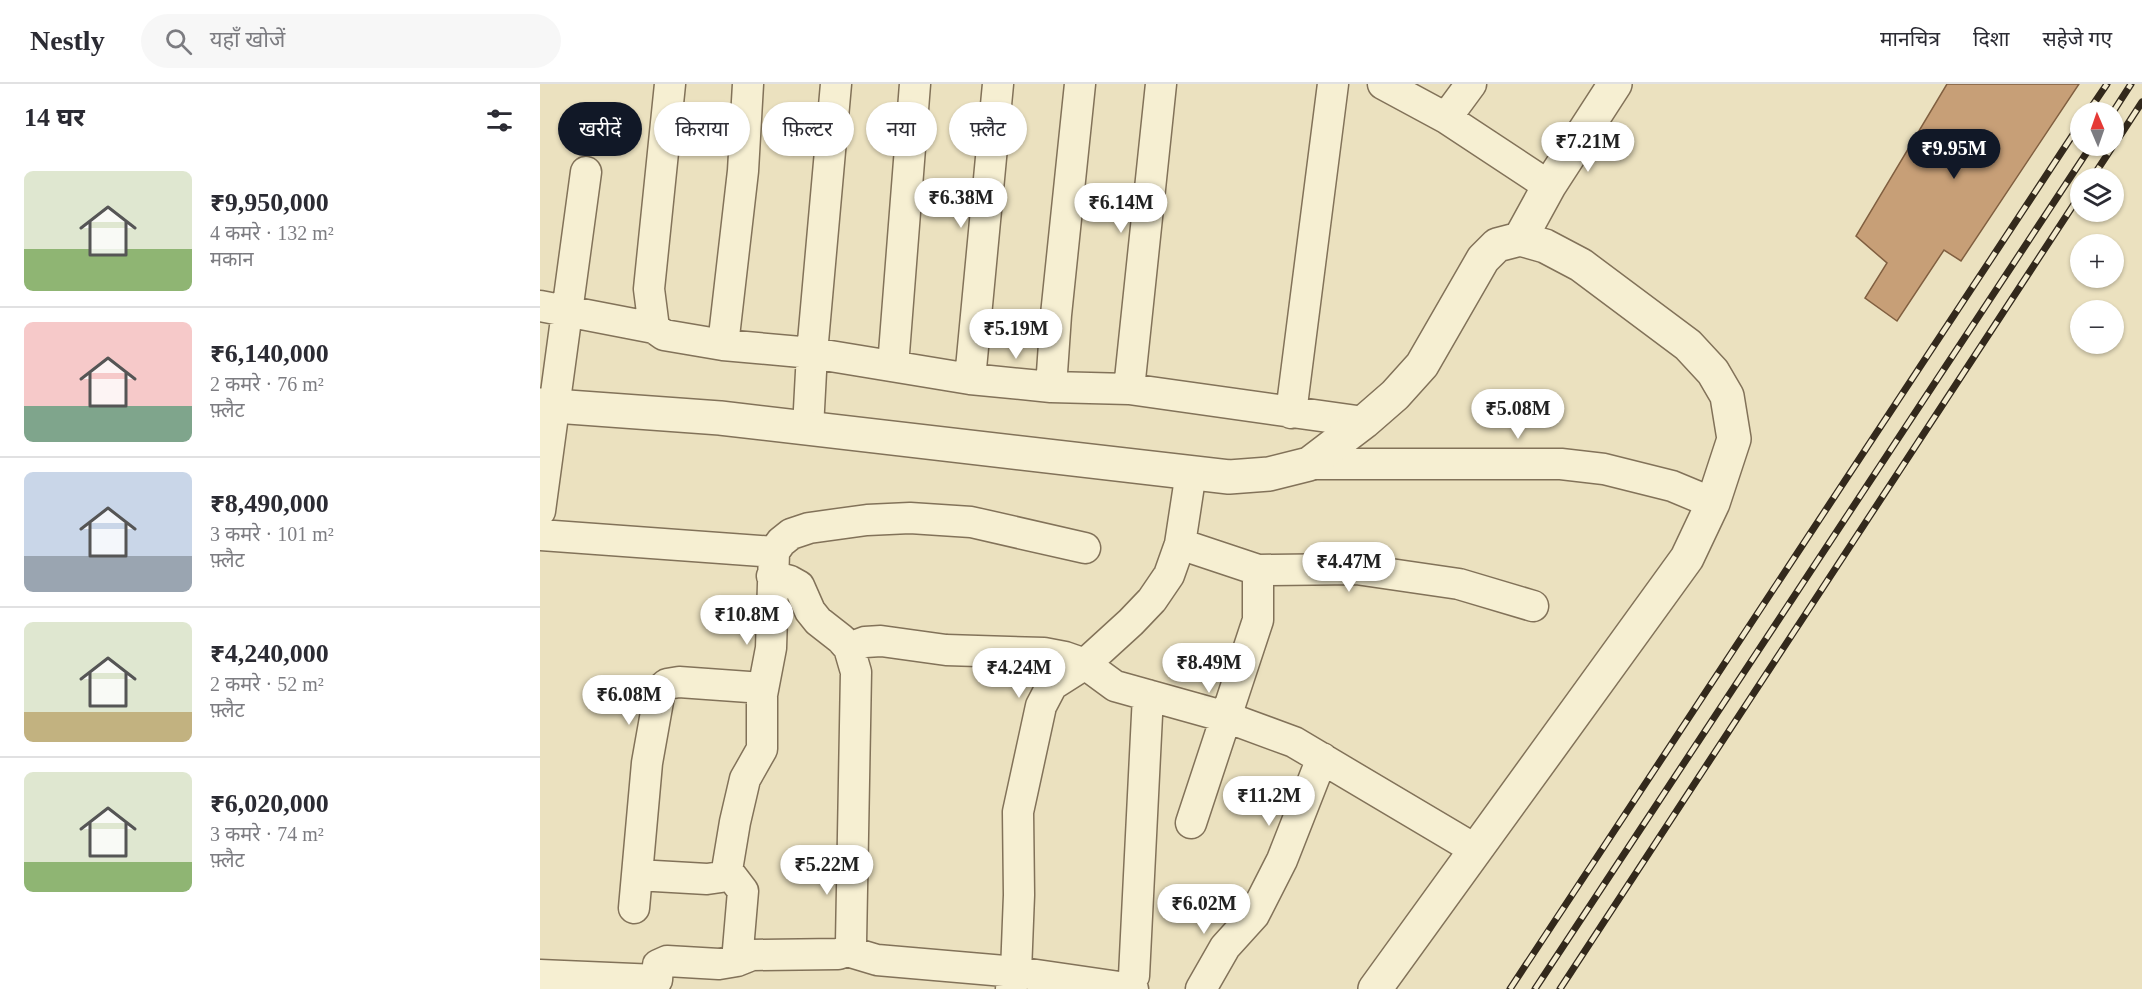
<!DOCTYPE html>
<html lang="hi">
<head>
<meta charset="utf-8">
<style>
  body { margin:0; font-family:"Times New Roman","Noto Sans Devanagari",serif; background:#f7f7f7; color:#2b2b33; height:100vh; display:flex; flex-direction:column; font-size:22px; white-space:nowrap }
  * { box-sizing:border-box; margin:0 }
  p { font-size:20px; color:#7c7c81 }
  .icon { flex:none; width:33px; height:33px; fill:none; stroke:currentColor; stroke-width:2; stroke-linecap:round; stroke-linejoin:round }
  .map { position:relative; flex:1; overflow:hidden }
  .sheet { display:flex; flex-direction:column; background:#fff; width:540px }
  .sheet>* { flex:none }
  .hud { position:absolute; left:18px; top:18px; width:570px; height:54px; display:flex; gap:12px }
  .needle { width:39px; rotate:358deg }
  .controls { position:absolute; left:1530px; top:18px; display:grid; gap:12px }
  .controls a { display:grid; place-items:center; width:54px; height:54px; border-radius:50%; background:#fff; box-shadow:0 2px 4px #0004; font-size:30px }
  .price { position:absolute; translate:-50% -51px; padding:0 14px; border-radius:21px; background:#fff; color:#222; font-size:20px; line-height:39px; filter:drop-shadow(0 2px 3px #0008) }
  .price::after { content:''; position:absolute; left:50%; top:36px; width:18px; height:14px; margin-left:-9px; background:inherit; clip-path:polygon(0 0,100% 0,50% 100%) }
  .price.active { background:#111827; color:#fff }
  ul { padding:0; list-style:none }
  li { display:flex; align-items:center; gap:18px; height:150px; padding:0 24px }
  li+li { border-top:2px solid #e1e1e2 }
  li span { display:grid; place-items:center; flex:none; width:168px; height:120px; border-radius:9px; color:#555 }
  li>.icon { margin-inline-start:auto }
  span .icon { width:72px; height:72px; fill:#fffc; stroke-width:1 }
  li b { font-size:26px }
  h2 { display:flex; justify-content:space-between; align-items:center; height:72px; padding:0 24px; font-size:26px }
  .tag { padding:0 21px; border-radius:27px; background:#fff; box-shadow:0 2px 4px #0004; font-size:21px; line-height:54px }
  .tag.active { background:#111827; color:#fff }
  header { display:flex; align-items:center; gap:36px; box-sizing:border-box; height:84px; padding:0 30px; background:#fff; border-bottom:2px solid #e1e1e2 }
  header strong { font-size:28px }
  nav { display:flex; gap:33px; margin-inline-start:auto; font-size:21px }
  .search { width:420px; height:54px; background:#f7f7f7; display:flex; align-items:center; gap:15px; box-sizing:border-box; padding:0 21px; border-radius:33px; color:#7c7c81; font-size:22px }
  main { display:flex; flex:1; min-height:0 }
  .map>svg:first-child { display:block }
</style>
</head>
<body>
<header>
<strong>Nestly</strong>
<div class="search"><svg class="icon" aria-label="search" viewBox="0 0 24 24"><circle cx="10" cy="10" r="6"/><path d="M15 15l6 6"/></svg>यहाँ खोजें</div>
<nav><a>मानचित्र</a><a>दिशा</a><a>सहेजे गए</a></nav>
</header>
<main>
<section class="sheet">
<h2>14 घर<svg class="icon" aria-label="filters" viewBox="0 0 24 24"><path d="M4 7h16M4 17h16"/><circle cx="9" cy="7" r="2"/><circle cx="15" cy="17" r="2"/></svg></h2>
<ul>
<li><span style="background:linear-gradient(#dfe7d0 65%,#8fb573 0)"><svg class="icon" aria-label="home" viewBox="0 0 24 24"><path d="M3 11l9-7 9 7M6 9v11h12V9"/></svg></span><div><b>₹9,950,000</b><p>4 कमरे · 132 m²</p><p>मकान</p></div></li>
<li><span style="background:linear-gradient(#f6c9c9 70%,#7fa58c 0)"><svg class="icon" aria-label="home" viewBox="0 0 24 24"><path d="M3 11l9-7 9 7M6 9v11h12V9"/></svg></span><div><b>₹6,140,000</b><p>2 कमरे · 76 m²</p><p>फ़्लैट</p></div></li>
<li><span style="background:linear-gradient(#c9d6e8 70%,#9aa5b1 0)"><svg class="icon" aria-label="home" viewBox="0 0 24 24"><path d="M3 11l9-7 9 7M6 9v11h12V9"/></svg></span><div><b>₹8,490,000</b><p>3 कमरे · 101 m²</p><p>फ़्लैट</p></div></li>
<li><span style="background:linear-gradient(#dfe7d0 75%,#c2b280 0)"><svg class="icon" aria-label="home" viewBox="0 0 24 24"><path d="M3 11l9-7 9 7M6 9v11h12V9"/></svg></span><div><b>₹4,240,000</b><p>2 कमरे · 52 m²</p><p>फ़्लैट</p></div></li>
<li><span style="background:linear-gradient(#dfe7d0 75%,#8fb573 0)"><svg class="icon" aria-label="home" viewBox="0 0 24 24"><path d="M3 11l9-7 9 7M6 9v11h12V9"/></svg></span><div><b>₹6,020,000</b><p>3 कमरे · 74 m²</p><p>फ़्लैट</p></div></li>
</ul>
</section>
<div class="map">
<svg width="1602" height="905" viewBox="0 0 1602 905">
  <rect width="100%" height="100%" fill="#ebe1bf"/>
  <!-- building -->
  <path fill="#c79f77" stroke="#805f40" stroke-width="1.5" d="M 1407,0 L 1539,0 L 1421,177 L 1404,166 L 1357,237 L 1325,214 L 1347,179 L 1316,152 Z"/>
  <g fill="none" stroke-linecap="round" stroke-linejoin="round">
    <!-- minor casing -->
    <g stroke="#827259" stroke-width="33">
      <path id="minor" d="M 843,0 L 906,34 L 1009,102
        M 906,34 L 931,0
        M 0,222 L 114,244 L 124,251 L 183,261 L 272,269 L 430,295 L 511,303 L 589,305 L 824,338
        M 114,244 L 109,205 L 130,0
        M 183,261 L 203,87 L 208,0
        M 353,282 L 375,0
        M 430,295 L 458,0
        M 511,303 L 516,231 L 540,0
        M 589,305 L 621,0
        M 751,329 L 793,0
        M 268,344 L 272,269 L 296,0
        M 769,380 L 1021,380 L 1064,385 L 1132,402 L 1173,419
        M 0,427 L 46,88
        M 0,451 L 234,468 L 231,564 L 222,611 L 222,665 L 205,695 L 195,738 L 187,786 L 181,793 L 167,795 L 97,791
        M 640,460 L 718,486 L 816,485 L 919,500 L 993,522
        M 234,468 L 241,458 L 251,450 L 269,444 L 327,436 L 370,434 L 431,438 L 545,464
        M 309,564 L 325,558 L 341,557 L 406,566 L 504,569 L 525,573 L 545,580 L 575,602 L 686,633 L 754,658 L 936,766
        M 651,739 L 718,536 L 718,486
        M 187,786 L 203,807 L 197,877
        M 94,824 L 107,679 L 120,606 L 127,600 L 139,598 L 223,604
        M 307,867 L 337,876 L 476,888 L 593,905
        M 0,891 L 117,896 L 118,881 L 127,877 L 179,880 L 197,877 L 212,871 L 298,870 L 307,867 L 311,859 L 316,588 L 309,564 L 301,555 L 278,537 L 270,527 L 259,502 L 250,497 L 232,492
        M 594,892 L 608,611
        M 471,905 L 476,888 L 479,811 L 478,728 L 501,622 L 512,601 L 545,580 L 591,538 L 612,516 L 629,491 L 640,460 L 651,388
        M 661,905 L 685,863 L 714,831 L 742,776 L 782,674"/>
    </g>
    <!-- tertiary casing -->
    <g stroke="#827259" stroke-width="36">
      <path id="tertiary" d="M 980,155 L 1009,102 L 1075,0
        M 0,321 L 180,334 L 689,393 L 729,390 L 769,380 L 824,338 L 855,311 L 882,281 L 943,175 L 957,161 L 980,155 L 1005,162 L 1041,181 L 1148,261 L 1173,288 L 1187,312 L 1194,355 L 1173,419 L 1147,474 L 835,905"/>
    </g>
    <!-- minor -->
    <use href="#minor" stroke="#f6efd2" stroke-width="30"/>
    <!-- tertiary -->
    <use href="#tertiary" stroke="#f6efd2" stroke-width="33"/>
    <!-- rail casing -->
    <g stroke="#33291c" stroke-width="7">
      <path id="rail" d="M 1548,28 L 1567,0
        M 1573,28 L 1591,0
        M 1574,61 L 1602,18
        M 1552,94 L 1573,62
        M 970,905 L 1540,40
        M 995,905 L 1551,62
        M 1020,905 L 1540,111"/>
    </g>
    <!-- rail -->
    <use href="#rail" stroke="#f3ebce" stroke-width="4.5" stroke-dasharray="14" stroke-linecap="butt"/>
  </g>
</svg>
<div class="controls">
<a><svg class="needle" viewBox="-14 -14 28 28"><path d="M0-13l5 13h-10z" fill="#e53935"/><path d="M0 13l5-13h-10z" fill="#7c7c81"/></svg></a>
<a><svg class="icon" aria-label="layers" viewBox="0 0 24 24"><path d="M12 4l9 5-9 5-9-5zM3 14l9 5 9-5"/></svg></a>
<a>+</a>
<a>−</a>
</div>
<b class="price" style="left:1048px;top:89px">₹7.21M</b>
<b class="price active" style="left:1414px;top:96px">₹9.95M</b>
<b class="price" style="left:421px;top:145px">₹6.38M</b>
<b class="price" style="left:581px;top:150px">₹6.14M</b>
<b class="price" style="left:476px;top:276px">₹5.19M</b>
<b class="price" style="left:978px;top:356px">₹5.08M</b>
<b class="price" style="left:809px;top:509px">₹4.47M</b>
<b class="price" style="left:207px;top:562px">₹10.8M</b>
<b class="price" style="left:669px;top:610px">₹8.49M</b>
<b class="price" style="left:479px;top:615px">₹4.24M</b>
<b class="price" style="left:89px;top:642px">₹6.08M</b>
<b class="price" style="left:729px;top:743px">₹11.2M</b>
<b class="price" style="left:287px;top:812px">₹5.22M</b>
<b class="price" style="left:664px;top:851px">₹6.02M</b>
<div class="hud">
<a class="tag active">खरीदें</a>
<a class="tag">किराया</a>
<a class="tag">फ़िल्टर</a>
<a class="tag">नया</a>
<a class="tag">फ़्लैट</a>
</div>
</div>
</main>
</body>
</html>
